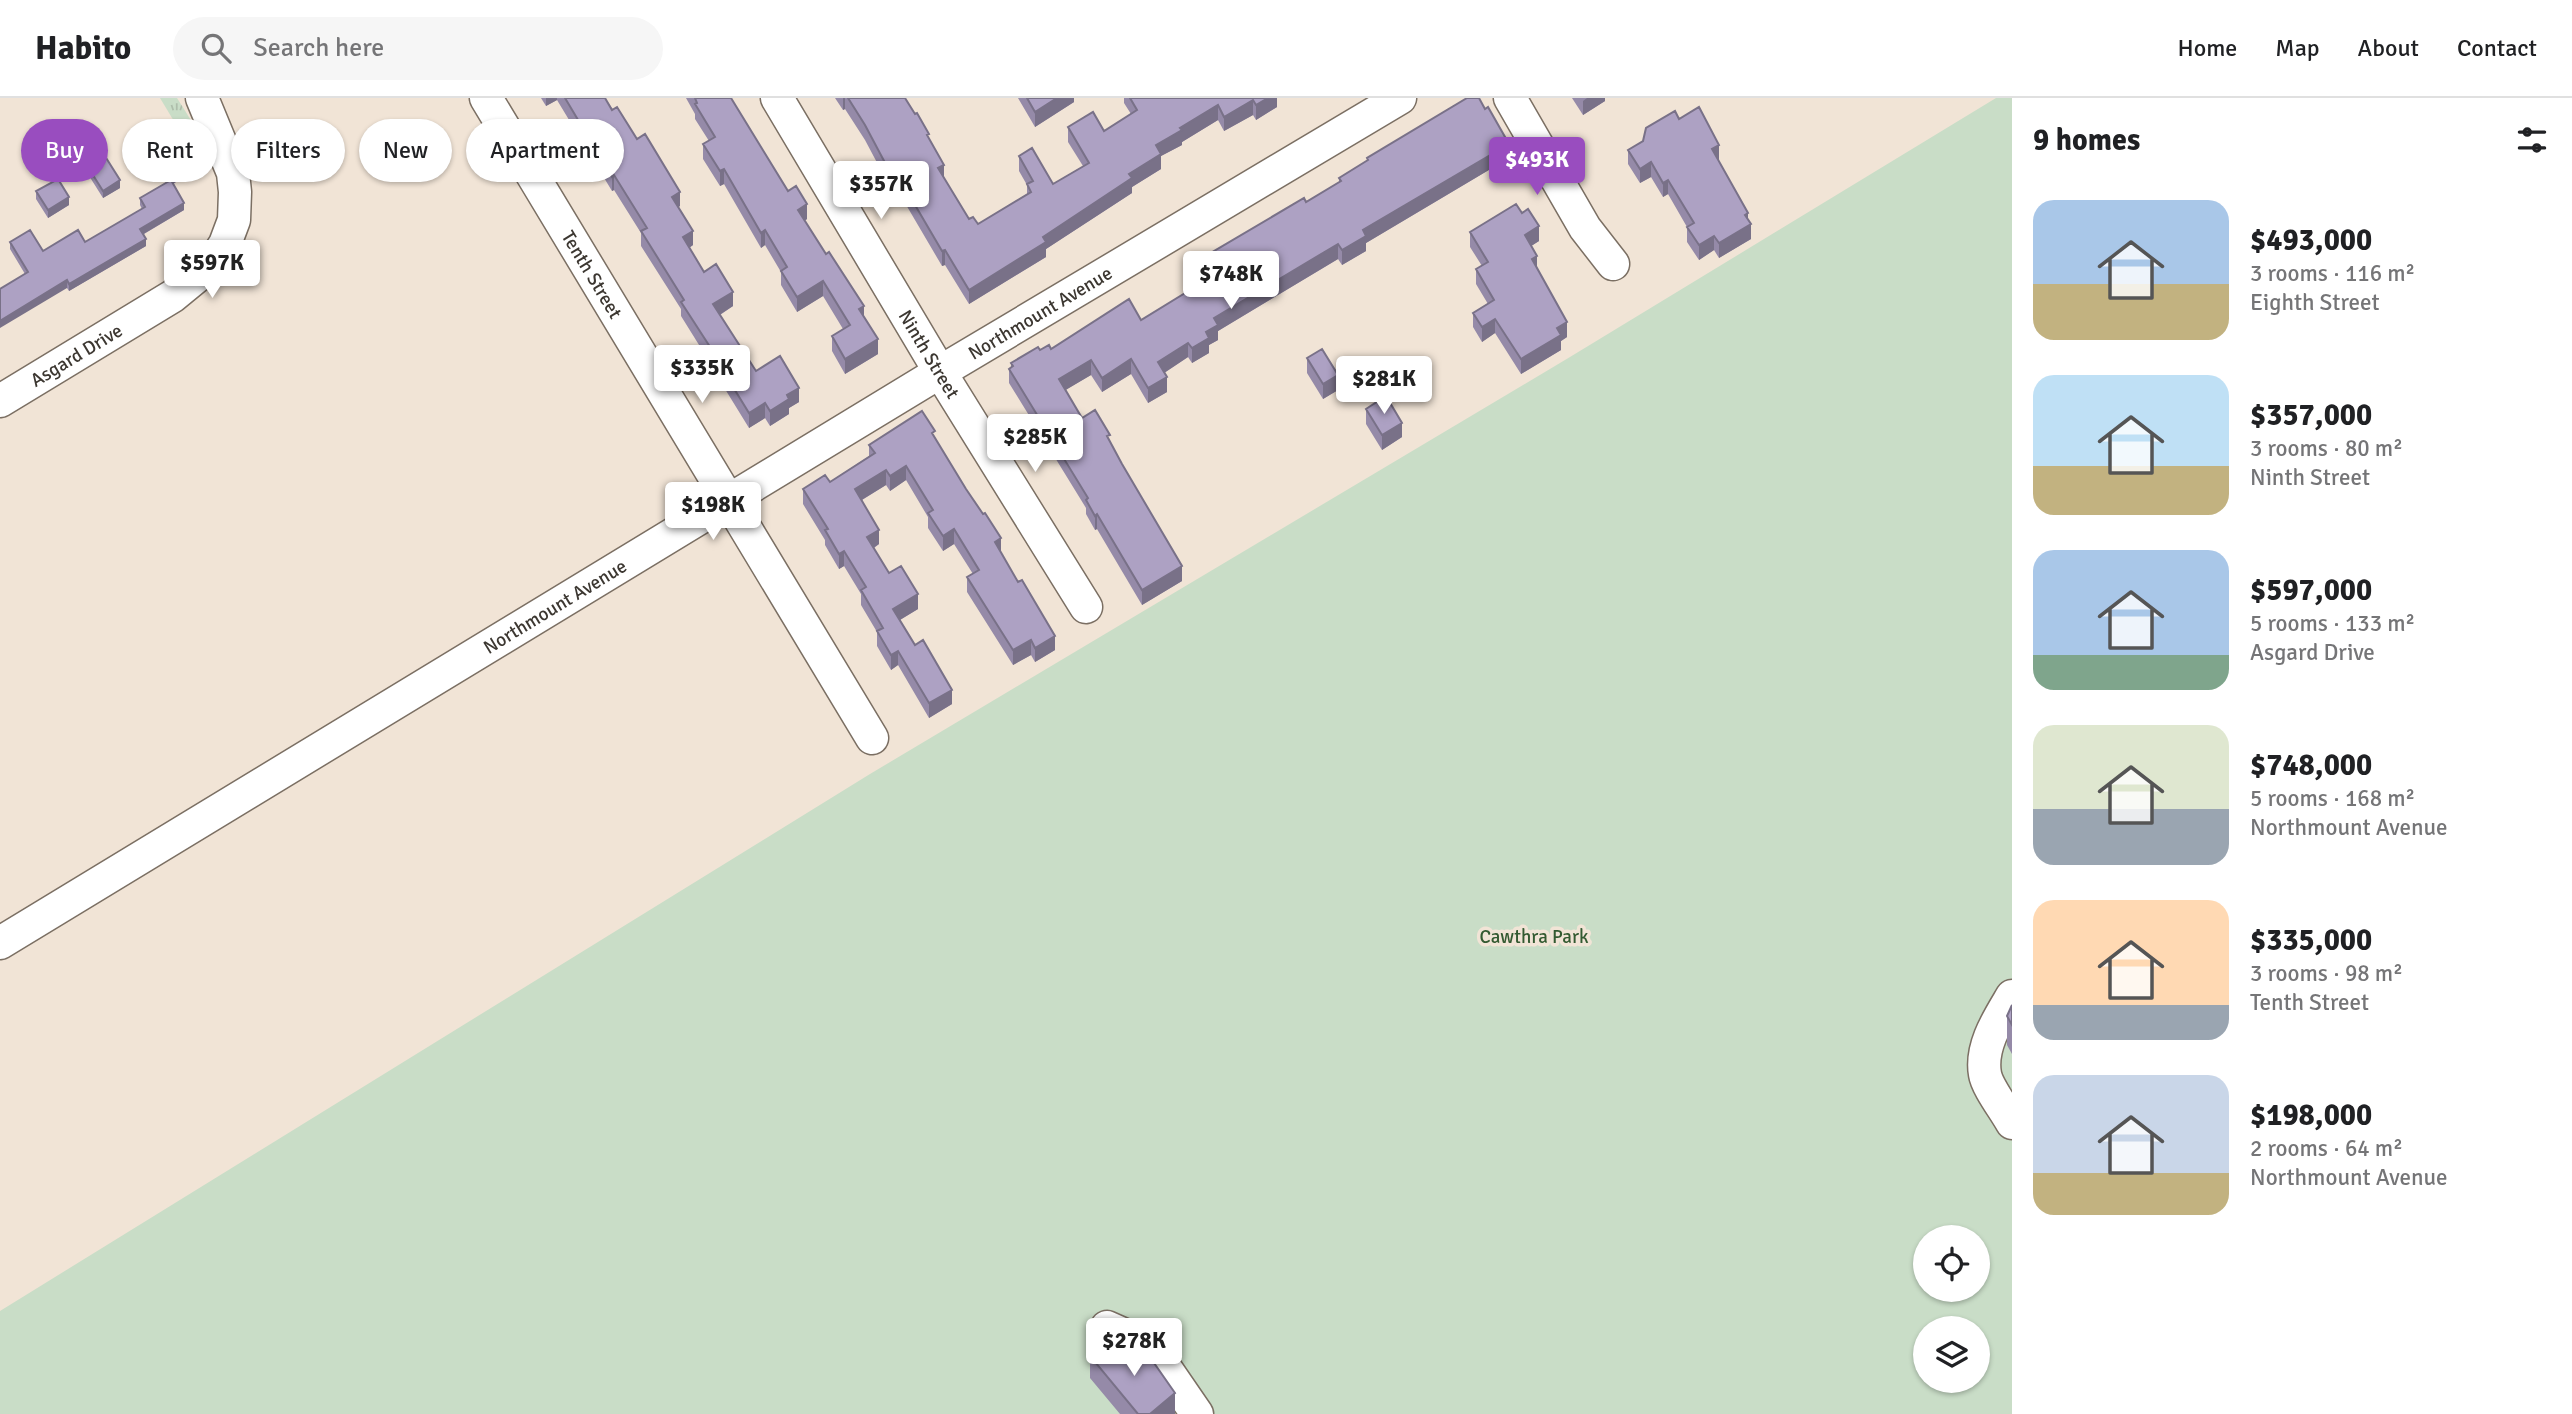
<!DOCTYPE html>
<html lang="en">
<head>
<meta charset="utf-8">
<style>
  body { margin:0; font-family:Signika,sans-serif; background:#f6f6f6; color:#202124; height:100vh; display:flex; flex-direction:column; font-size:26px; white-space:nowrap }
  * { box-sizing:border-box; margin:0 }
  p { font-size:23px; color:#757577 }
  .icon { flex:none; width:38px; height:38px; fill:none; stroke:currentColor; stroke-width:2; stroke-linecap:round; stroke-linejoin:round }
  .map { position:relative; flex:1; overflow:hidden }
  .drawer { display:flex; flex-direction:column; background:#fff; width:560px }
  .drawer>* { flex:none }
  .hud { position:absolute; left:21px; top:21px; width:665px; height:63px; display:flex; gap:14px }
  .fabs { position:absolute; left:1913px; top:1127px; display:grid; gap:14px }
  .fabs a { display:grid; place-items:center; width:77px; height:77px; border-radius:50%; background:#fff; box-shadow:0 2px 5px #0004; font-size:35px }
  .price { position:absolute; translate:-50% -60px; padding:0 16px; border-radius:7px; background:#fff; color:#222; font-size:23px; line-height:46px; filter:drop-shadow(0 2px 4px #0008) }
  .price::after { content:''; position:absolute; left:50%; top:42px; width:21px; height:16px; margin-left:-10px; background:inherit; clip-path:polygon(0 0,100% 0,50% 100%) }
  .price.selected { background:#994dbf; color:#fff }
  ul { padding:0; list-style:none }
  li { display:flex; align-items:center; gap:21px; height:175px; padding:0 21px }
  li span { display:grid; place-items:center; flex:none; width:196px; height:140px; border-radius:21px; color:#555 }
  li>.icon { margin-inline-start:auto }
  span .icon { width:84px; height:84px; fill:#fffc; stroke-width:1 }
  li b { font-size:30px }
  h2 { display:flex; justify-content:space-between; align-items:center; height:84px; padding:0 21px; font-size:30px }
  .tag { padding:0 24px; border-radius:32px; background:#fff; box-shadow:0 2px 5px #0004; font-size:24px; line-height:63px }
  .tag.selected { background:#994dbf; color:#fff }
  header { display:flex; align-items:center; gap:42px; box-sizing:border-box; height:98px; padding:0 35px; background:#fff; border-bottom:2px solid #e0e0e0 }
  header strong { font-size:33px }
  nav { display:flex; gap:38px; margin-inline-start:auto; font-size:24px }
  .search { width:490px; height:63px; background:#f6f6f6; display:flex; align-items:center; gap:18px; box-sizing:border-box; padding:0 24px; border-radius:38px; color:#757577; font-size:26px }
  main { display:flex; flex:1; min-height:0 }
  .map>svg:first-child { display:block }
</style>
</head>
<body>
<header>
<strong>Habito</strong>
<div class="search"><svg class="icon" aria-label="search" viewBox="0 0 24 24"><circle cx="10" cy="10" r="6"/><path d="M15 15l6 6"/></svg>Search here</div>
<nav><a>Home</a><a>Map</a><a>About</a><a>Contact</a></nav>
</header>
<main>
<div class="map">
<svg width="2012" height="1316" viewBox="0 0 2012 1316">
  <defs>
    <pattern id="grass-tufts" width="24" height="20" patternUnits="userSpaceOnUse" patternTransform="scale(1.75)"><rect width="24" height="20" fill="#c9ddc7"/><path d="M3 7l-1-3M5 7V3M7 7l1-3M15 17l-1-3M17 17v-4M19 17l1-3" fill="none" stroke="#aebeab"/></pattern>
  </defs>
  <rect width="100%" height="100%" fill="#f1e4d6"/>
  <!-- grass -->
  <path fill="url(#grass-tufts)" d="M 160,0 L 177,0 L 211,54 L 195,58 Z"/>
  <!-- park -->
  <path fill="#c9ddc7" fill-rule="evenodd" d="M 1996,0 L 2012,0 L 2012,1316 L 0,1316 L 0,1213 L 870,676 L 1570,259 ZM 1925,1139 L 1978,1139 L 1978,1192 L 1925,1192 ZM 1925,1230 L 1978,1230 L 1978,1283 L 1925,1283 Z"/>
  <g fill="none" stroke-linecap="round" stroke-linejoin="round">
    <!-- minor casing -->
    <g stroke="#7b6f63" stroke-width="35">
      <g id="minor">
        <path id="s1" d="M 486,0 L 872,640"/>
        <path id="s2" d="M 777,0 L 940,274 L 1086,509"/>
        <path d="M 1510,0 L 1585,130 L 1613,166"/>
        <path id="s3" d="M 0,303 L 173,198 L 212,166 L 225,146 L 234,122 L 235,94 L 233,75 L 202,0"/>
        <path id="s4" d="M 0,845 L 940,274 L 1400,0"/>
        <path d="M 2012,898 C 1999,920 1980,948 1985,976 C 1987,989 2005,1012 2012,1025"/>
        <path d="M 1107,1229 L 1125,1237 L 1162,1265 L 1197,1316"/>
      </g>
    </g>
    <!-- minor -->
    <use href="#minor" stroke="#fff" stroke-width="32"/>
  </g>
  <!-- wall -->
  <path fill="#958aa8" d="M 541,0 L 605,0 L 680,108 L 678,109 L 693,147 L 689,150 L 704,174 L 733,208 L 720,217 L 756,273 L 799,304 L 789,310 L 789,316 L 770,328 L 765,320 L 749,330 L 725,291 L 722,293 L 709,272 L 709,263 L 681,218 L 681,211 L 641,148 L 641,135 L 614,92 L 612,93 L 557,2 L 546,8 Z
    M 686,0 L 731,0 L 788,93 L 807,121 L 804,123 L 864,219 L 878,256 L 845,276 L 832,253 L 832,238 L 843,231 L 823,198 L 797,214 L 781,187 L 781,174 L 765,147 L 761,150 L 724,86 L 720,88 L 703,61 L 703,46 L 709,43 L 695,21 L 695,16 Z
    M 835,0 L 905,0 L 929,41 L 944,81 L 969,121 L 978,126 L 1027,96 L 1027,87 L 1019,73 L 1019,58 L 1053,86 L 1083,68 L 1068,44 L 1068,29 L 1104,33 L 1131,16 L 1124,5 L 1124,0 L 1277,0 L 1277,9 L 1256,22 L 1253,17 L 1224,33 L 1218,22 L 1182,44 L 1182,47 L 1161,58 L 1161,71 L 1132,89 L 1132,95 L 1046,151 L 1046,159 L 969,206 L 945,167 L 942,168 L 905,105 L 900,108 L 865,42 L 845,11 L 843,12 Z
    M 1018,0 L 1074,0 L 1074,4 L 1035,29 Z
    M 1572,0 L 1605,0 L 1605,3 L 1583,17 Z
    M 1679,21 L 1719,62 L 1718,62 L 1748,121 L 1751,141 L 1719,160 L 1714,152 L 1699,162 L 1687,144 L 1687,129 L 1668,96 L 1663,99 L 1651,79 L 1640,85 L 1628,66 L 1628,52 Z
    M 1367,60 L 1509,60 L 1366,145 L 1366,153 L 1342,167 L 1338,161 L 1218,233 L 1218,242 L 1209,247 L 1209,255 L 1192,265 L 1188,259 L 1164,275 L 1167,294 L 1148,305 L 1131,276 L 1102,294 L 1091,277 L 1065,292 L 1082,320 L 1110,343 L 1182,483 L 1142,507 L 1097,431 L 1095,432 L 1086,416 L 1086,410 L 1009,285 L 1009,271 L 1011,270 L 1011,265 L 1040,252 L 1051,251 L 1141,222 L 1196,188 L 1192,181 L 1192,166 L 1306,104 L 1339,84 L 1339,80 L 1367,63 Z
    M 159,64 L 187,77 L 173,86 L 184,112 L 144,136 L 146,148 L 69,193 L 67,190 L 25,176 L 10,151 L 10,144 L 43,153 L 85,144 L 142,111 L 140,107 L 140,100 L 167,84 L 159,72 Z
    M 86,66 L 120,90 L 103,100 L 86,73 Z
    M 36,93 L 69,107 L 48,120 L 36,101 Z
    M 1470,134 L 1539,143 L 1531,148 L 1537,170 L 1567,239 L 1561,243 L 1561,252 L 1521,276 L 1495,235 L 1482,244 L 1473,229 L 1473,215 L 1488,206 L 1476,186 L 1476,171 L 1482,168 L 1470,149 Z
    M 1307,260 L 1338,292 L 1323,301 L 1307,275 Z
    M 1366,311 L 1402,339 L 1382,352 L 1366,326 Z
    M 935,340 L 1055,552 L 1035,564 L 1031,557 L 1013,567 L 967,494 L 967,479 L 973,476 L 954,446 L 943,453 L 928,430 L 928,419 L 906,382 L 890,393 L 886,387 L 862,402 L 879,446 L 874,450 L 889,475 L 918,511 L 900,522 L 952,606 L 929,620 L 898,567 L 891,572 L 877,548 L 877,534 L 861,507 L 861,496 L 844,468 L 839,471 L 825,447 L 825,442 L 803,406 L 803,391 L 830,384 L 869,358 L 869,347 Z
    M 2012,907 L 2012,956 L 2007,947 L 2007,918 Z
    M 1090,1258 L 1175,1316 L 1120,1316 L 1090,1280 Z"/>
  <!-- shaded-wall -->
  <path fill="#797188" d="M 546,0 L 557,0 L 557,2 L 546,8 Z
    M 843,0 L 845,0 L 845,11 L 843,12 Z
    M 1057,0 L 1074,0 L 1074,4 L 1035,29 L 1035,14 Z
    M 1268,0 L 1277,0 L 1277,9 L 1256,22 L 1256,7 Z
    M 1587,0 L 1605,0 L 1605,3 L 1583,17 L 1583,3 Z
    M 1253,2 L 1253,17 L 1224,33 L 1224,19 Z
    M 1218,7 L 1218,22 L 1182,44 L 1182,47 L 1161,58 L 1161,71 L 1132,89 L 1132,95 L 1046,151 L 1046,159 L 969,206 L 969,192 L 1129,76 L 1156,47 L 1180,30 Z
    M 1509,46 L 1509,60 L 1366,145 L 1366,153 L 1342,167 L 1342,152 L 1363,132 Z
    M 1719,47 L 1719,62 L 1712,66 L 1712,51 Z
    M 1651,64 L 1651,79 L 1640,85 L 1640,71 Z
    M 944,67 L 944,81 L 938,70 Z
    M 187,70 L 187,77 L 169,88 L 169,80 Z
    M 724,71 L 724,86 L 720,88 L 720,73 Z
    M 614,77 L 614,92 L 612,93 L 612,79 Z
    M 120,82 L 120,90 L 103,100 L 103,93 Z
    M 1668,82 L 1668,96 L 1663,99 L 1663,85 Z
    M 905,90 L 905,105 L 900,108 L 900,93 Z
    M 680,94 L 680,108 L 672,113 L 672,99 Z
    M 69,99 L 69,107 L 48,120 L 48,112 Z
    M 184,105 L 184,112 L 140,138 L 140,131 Z
    M 807,106 L 807,121 L 798,127 L 798,112 Z
    M 1748,115 L 1748,128 L 1751,126 L 1751,141 L 1719,160 L 1719,145 Z
    M 1539,128 L 1539,143 L 1525,152 L 1525,137 Z
    M 765,132 L 765,147 L 761,150 L 761,135 Z
    M 693,133 L 693,147 L 683,154 L 683,139 Z
    M 1714,138 L 1714,152 L 1699,162 L 1699,147 Z
    M 146,141 L 146,148 L 69,193 L 69,186 Z
    M 1338,146 L 1338,161 L 1218,233 L 1218,242 L 1209,247 L 1209,255 L 1192,265 L 1192,250 L 1214,220 Z
    M 945,152 L 945,167 L 942,168 L 942,153 Z
    M 1537,158 L 1537,173 L 1532,161 Z
    M 67,182 L 67,190 L 0,230 L 0,223 Z
    M 823,183 L 823,198 L 797,214 L 797,199 Z
    M 733,194 L 733,208 L 713,221 L 713,206 Z
    M 864,208 L 864,223 L 859,211 Z
    M 1495,221 L 1495,235 L 1482,244 L 1482,229 Z
    M 1567,224 L 1567,239 L 1561,243 L 1561,252 L 1521,276 L 1521,261 L 1557,230 Z
    M 878,241 L 878,256 L 845,276 L 845,261 Z
    M 1188,245 L 1188,259 L 1158,279 L 1158,264 Z
    M 1131,261 L 1131,276 L 1102,294 L 1102,280 Z
    M 1091,262 L 1091,277 L 1059,296 L 1059,281 Z
    M 725,276 L 725,291 L 722,293 L 722,278 Z
    M 1338,277 L 1338,292 L 1323,301 L 1323,286 Z
    M 1167,279 L 1167,294 L 1148,305 L 1148,290 Z
    M 799,290 L 799,304 L 789,310 L 789,316 L 770,328 L 770,313 L 787,297 Z
    M 765,305 L 765,320 L 749,330 L 749,315 Z
    M 1402,325 L 1402,339 L 1382,352 L 1382,337 Z
    M 906,368 L 906,382 L 890,393 L 890,378 Z
    M 886,372 L 886,387 L 855,406 L 855,391 Z
    M 1097,416 L 1097,431 L 1095,432 L 1095,418 Z
    M 954,431 L 954,446 L 943,453 L 943,438 Z
    M 879,432 L 879,446 L 867,454 L 867,439 Z
    M 1001,440 L 1001,455 L 995,444 Z
    M 844,453 L 844,468 L 839,471 L 839,456 Z
    M 1182,468 L 1182,483 L 1142,507 L 1142,492 Z
    M 918,496 L 918,511 L 893,526 L 893,511 Z
    M 1055,538 L 1055,552 L 1035,564 L 1035,550 Z
    M 1031,542 L 1031,557 L 1013,567 L 1013,552 Z
    M 898,553 L 898,567 L 891,572 L 891,557 Z
    M 952,592 L 952,606 L 929,620 L 929,605 Z
    M 1175,1295 L 1175,1316 L 1150,1316 Z"/>
  <!-- building -->
  <path fill="#ada1c3" stroke="#797188" stroke-width="2" d="M 565,0 L 605,0 L 612,12 L 617,9 L 637,41 L 645,36 L 680,94 L 672,99 L 693,133 L 683,139 L 704,174 L 716,166 L 733,194 L 713,206 L 756,273 L 780,258 L 799,290 L 787,297 L 789,301 L 770,313 L 765,305 L 749,315 L 725,276 L 722,278 L 709,257 L 714,255 L 681,204 L 684,202 L 641,133 L 647,130 L 614,77 L 612,79 Z
    M 695,0 L 731,0 L 788,93 L 796,88 L 807,106 L 798,112 L 826,156 L 829,154 L 864,208 L 859,211 L 878,241 L 845,261 L 832,238 L 850,227 L 823,183 L 797,199 L 781,173 L 787,169 L 765,132 L 761,135 L 724,71 L 720,73 L 703,46 L 715,39 L 695,6 L 697,5 Z
    M 848,0 L 905,0 L 915,16 L 917,15 L 929,36 L 927,37 L 944,67 L 938,70 L 969,121 L 973,119 L 978,126 L 1031,94 L 1027,86 L 1033,83 L 1019,58 L 1032,50 L 1053,86 L 1089,65 L 1068,29 L 1093,14 L 1104,33 L 1137,12 L 1130,0 L 1268,0 L 1256,7 L 1253,2 L 1224,19 L 1218,7 L 1180,30 L 1182,32 L 1156,47 L 1161,56 L 1129,76 L 1132,80 L 1043,139 L 1046,144 L 969,192 L 945,152 L 942,153 L 905,90 L 900,93 L 865,27 Z
    M 1027,0 L 1057,0 L 1035,14 Z
    M 1467,0 L 1479,0 L 1485,11 L 1488,9 L 1509,46 L 1363,132 L 1366,138 L 1342,152 L 1338,146 L 1214,220 L 1218,227 L 1206,234 L 1209,240 L 1192,250 L 1188,245 L 1158,264 L 1167,279 L 1148,290 L 1131,261 L 1102,280 L 1091,262 L 1059,281 L 1082,320 L 1095,312 L 1110,337 L 1107,338 L 1122,366 L 1182,468 L 1142,492 L 1097,416 L 1095,418 L 1086,402 L 1088,400 L 1009,271 L 1013,268 L 1011,265 L 1038,249 L 1040,252 L 1049,247 L 1051,251 L 1129,201 L 1141,222 L 1203,184 L 1192,166 L 1304,100 L 1306,104 L 1341,83 L 1339,80 L 1368,62 L 1367,60 Z
    M 1699,9 L 1719,47 L 1712,51 L 1748,115 L 1745,117 L 1751,126 L 1719,145 L 1714,138 L 1699,147 L 1687,129 L 1694,125 L 1668,82 L 1663,85 L 1651,64 L 1640,71 L 1628,52 L 1643,43 L 1646,30 L 1675,13 L 1679,21 Z
    M 177,54 L 187,70 L 169,80 L 159,64 Z
    M 103,55 L 120,82 L 103,93 L 86,66 Z
    M 58,81 L 69,99 L 48,112 L 36,93 Z
    M 171,82 L 184,105 L 140,131 L 146,141 L 69,186 L 67,182 L 0,223 L 0,191 L 28,174 L 10,144 L 30,132 L 43,153 L 78,132 L 85,144 L 145,109 L 140,100 Z
    M 1516,106 L 1522,115 L 1528,111 L 1539,128 L 1525,137 L 1537,158 L 1532,161 L 1567,224 L 1557,230 L 1561,237 L 1521,261 L 1495,221 L 1482,229 L 1473,215 L 1494,202 L 1476,171 L 1488,164 L 1470,134 Z
    M 1322,251 L 1338,277 L 1323,286 L 1307,260 Z
    M 1386,298 L 1402,325 L 1382,337 L 1366,311 Z
    M 922,313 L 935,333 L 932,335 L 966,391 L 983,416 L 985,415 L 1001,440 L 995,444 L 1018,484 L 1022,482 L 1055,538 L 1035,550 L 1031,542 L 1013,552 L 967,479 L 979,472 L 954,431 L 943,438 L 928,415 L 933,412 L 906,368 L 890,378 L 886,372 L 855,391 L 879,432 L 867,439 L 889,475 L 901,468 L 918,496 L 893,511 L 915,547 L 923,542 L 952,592 L 929,605 L 898,553 L 891,557 L 877,533 L 883,530 L 861,492 L 866,489 L 844,453 L 839,456 L 825,432 L 828,431 L 803,391 L 825,377 L 830,384 L 875,355 L 869,347 Z
    M 2012,907 L 2012,927 L 2007,918 Z
    M 1112,1240 L 1133,1266 L 1147,1255 L 1175,1295 L 1150,1316 L 1138,1316 L 1090,1258 Z"/>
  <g text-anchor="middle" stroke-width="7" stroke-linejoin="round" paint-order="stroke">
    <!-- street labels -->
    <g font-size="19" fill="#3c3731" stroke="#f1e4d6">
      <text dy="7" stroke="none"><textPath href="#s1" startOffset="206">Tenth Street</textPath></text>
      <text dy="7" stroke="none"><textPath href="#s4" startOffset="1216">Northmount Avenue</textPath></text>
      <text dy="7" stroke="none"><textPath href="#s2" startOffset="298">Ninth Street</textPath></text>
      <text dy="7" stroke="none"><textPath href="#s3" startOffset="89">Asgard Drive</textPath></text>
      <text dy="7" stroke="none"><textPath href="#s4" startOffset="649">Northmount Avenue</textPath></text>
    </g>
    <!-- park labels -->
    <g font-size="19" fill="#335a31" stroke="#f1e4d6">
      <text x="1534" y="845">Cawthra Park</text>
    </g>
  </g>
</svg>
<div class="fabs">
<a><svg class="icon" aria-label="locate" viewBox="0 0 24 24"><circle cx="12" cy="12" r="6"/><path d="M12 2v4M12 18v4M2 12h4M18 12h4"/></svg></a>
<a><svg class="icon" aria-label="layers" viewBox="0 0 24 24"><path d="M12 4l9 5-9 5-9-5zM3 14l9 5 9-5"/></svg></a>
</div>
<b class="price selected" style="left:1537px;top:99px">$493K</b>
<b class="price" style="left:881px;top:123px">$357K</b>
<b class="price" style="left:212px;top:202px">$597K</b>
<b class="price" style="left:1231px;top:213px">$748K</b>
<b class="price" style="left:702px;top:307px">$335K</b>
<b class="price" style="left:1384px;top:318px">$281K</b>
<b class="price" style="left:1035px;top:376px">$285K</b>
<b class="price" style="left:713px;top:444px">$198K</b>
<b class="price" style="left:1134px;top:1280px">$278K</b>
<div class="hud">
<a class="tag selected">Buy</a>
<a class="tag">Rent</a>
<a class="tag">Filters</a>
<a class="tag">New</a>
<a class="tag">Apartment</a>
</div>
</div>
<section class="drawer">
<h2>9 homes<svg class="icon" aria-label="filters" viewBox="0 0 24 24"><path d="M4 7h16M4 17h16"/><circle cx="9" cy="7" r="2"/><circle cx="15" cy="17" r="2"/></svg></h2>
<ul>
<li><span style="background:linear-gradient(#a9c7e8 60%,#c2b280 0)"><svg class="icon" aria-label="home" viewBox="0 0 24 24"><path d="M3 11l9-7 9 7M6 9v11h12V9"/></svg></span><div><b>$493,000</b><p>3 rooms · 116 m²</p><p>Eighth Street</p></div></li>
<li><span style="background:linear-gradient(#bfe0f5 65%,#c2b280 0)"><svg class="icon" aria-label="home" viewBox="0 0 24 24"><path d="M3 11l9-7 9 7M6 9v11h12V9"/></svg></span><div><b>$357,000</b><p>3 rooms · 80 m²</p><p>Ninth Street</p></div></li>
<li><span style="background:linear-gradient(#a9c7e8 75%,#7fa58c 0)"><svg class="icon" aria-label="home" viewBox="0 0 24 24"><path d="M3 11l9-7 9 7M6 9v11h12V9"/></svg></span><div><b>$597,000</b><p>5 rooms · 133 m²</p><p>Asgard Drive</p></div></li>
<li><span style="background:linear-gradient(#dfe7d0 60%,#9aa5b1 0)"><svg class="icon" aria-label="home" viewBox="0 0 24 24"><path d="M3 11l9-7 9 7M6 9v11h12V9"/></svg></span><div><b>$748,000</b><p>5 rooms · 168 m²</p><p>Northmount Avenue</p></div></li>
<li><span style="background:linear-gradient(#ffd9b3 75%,#9aa5b1 0)"><svg class="icon" aria-label="home" viewBox="0 0 24 24"><path d="M3 11l9-7 9 7M6 9v11h12V9"/></svg></span><div><b>$335,000</b><p>3 rooms · 98 m²</p><p>Tenth Street</p></div></li>
<li><span style="background:linear-gradient(#c9d6e8 70%,#c2b280 0)"><svg class="icon" aria-label="home" viewBox="0 0 24 24"><path d="M3 11l9-7 9 7M6 9v11h12V9"/></svg></span><div><b>$198,000</b><p>2 rooms · 64 m²</p><p>Northmount Avenue</p></div></li>
</ul>
</section>
</main>
</body>
</html>
